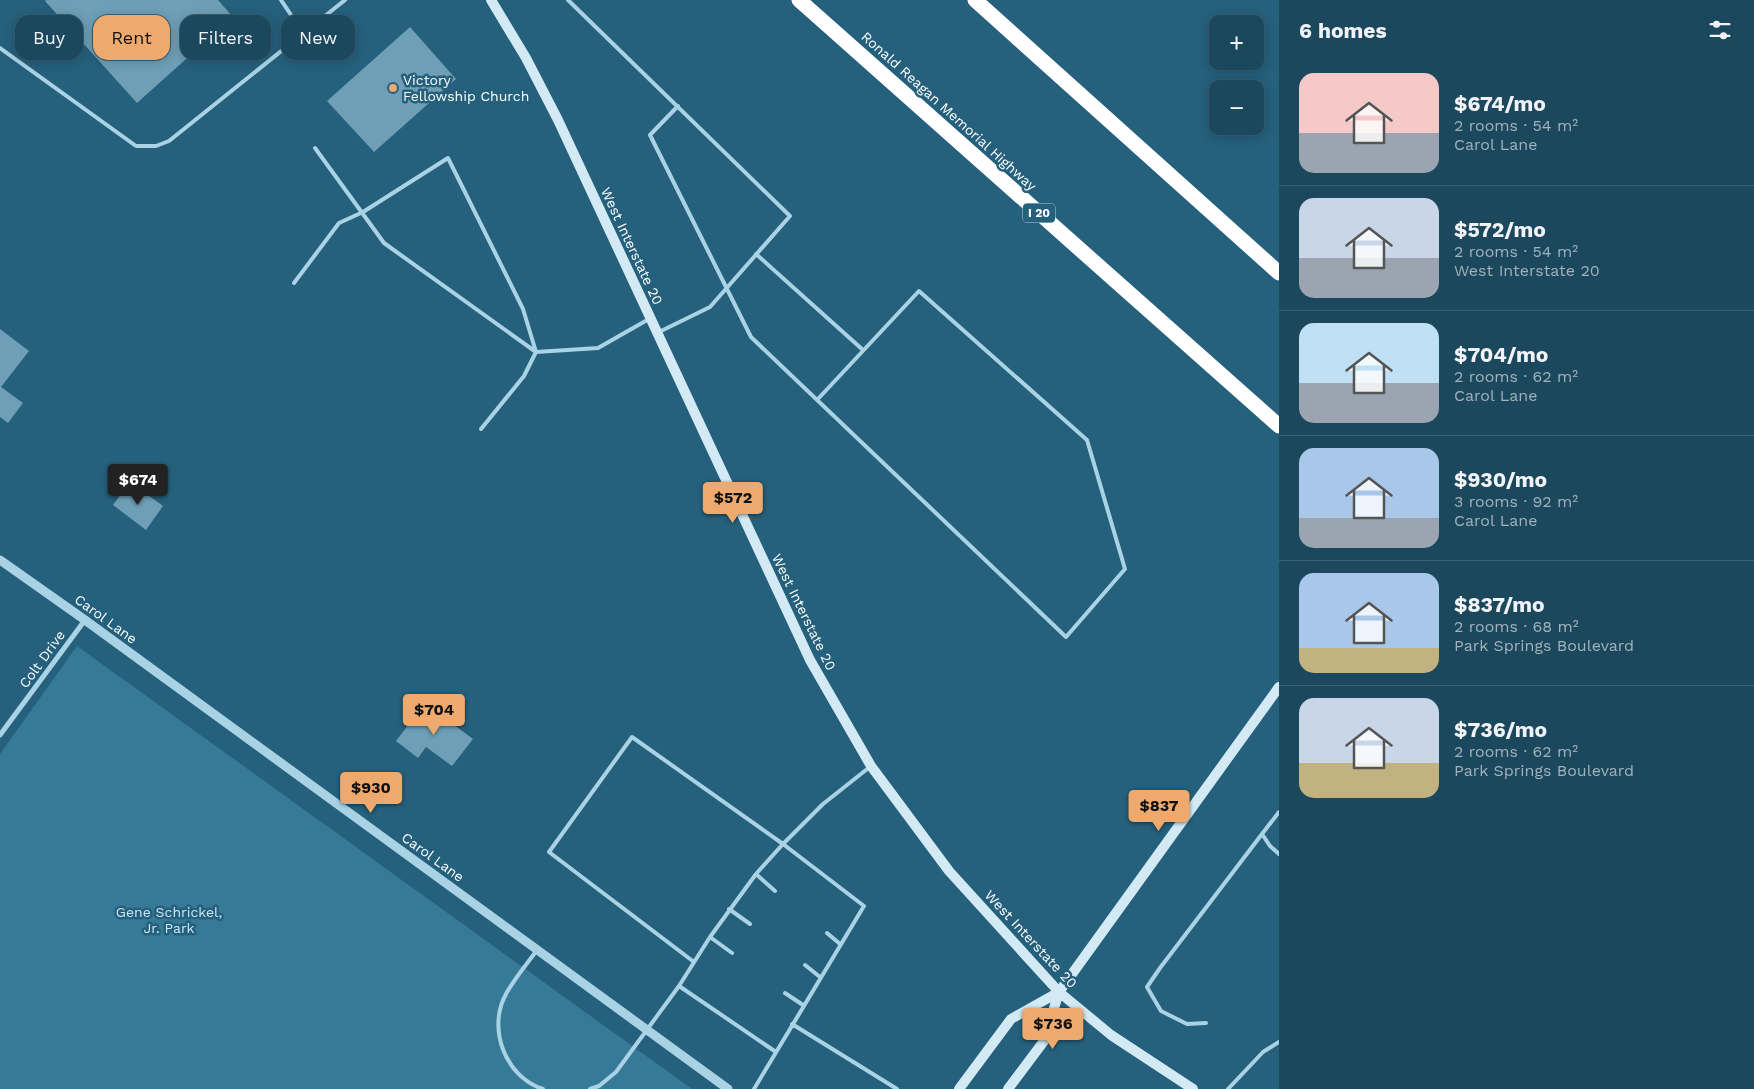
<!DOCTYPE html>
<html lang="en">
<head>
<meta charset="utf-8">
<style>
  body { margin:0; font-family:"Work Sans",sans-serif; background:#254f63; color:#f1f3f6; height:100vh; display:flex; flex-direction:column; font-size:19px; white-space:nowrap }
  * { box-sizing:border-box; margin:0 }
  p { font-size:16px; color:#a0b2bc }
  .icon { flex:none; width:28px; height:28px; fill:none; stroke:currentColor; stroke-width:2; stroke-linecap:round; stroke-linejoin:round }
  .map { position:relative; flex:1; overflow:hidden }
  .sheet { display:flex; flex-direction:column; background:#1c485d; width:475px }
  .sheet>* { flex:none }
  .banner { position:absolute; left:15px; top:15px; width:475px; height:45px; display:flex; gap:10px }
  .controls { position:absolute; left:1209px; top:15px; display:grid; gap:10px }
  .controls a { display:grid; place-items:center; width:55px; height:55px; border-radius:10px; background:#1c485d; box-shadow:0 2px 12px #0003,0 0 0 1px #3a6072; font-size:25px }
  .price { position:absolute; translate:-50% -42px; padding:0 11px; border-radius:5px; background:#eeaa6e; color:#111; font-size:16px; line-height:32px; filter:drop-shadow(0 1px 2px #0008) }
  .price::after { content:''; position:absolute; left:50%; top:30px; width:15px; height:11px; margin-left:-8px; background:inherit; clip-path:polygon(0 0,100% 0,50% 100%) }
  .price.on { background:#222; color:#fff }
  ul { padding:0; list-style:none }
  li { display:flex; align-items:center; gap:15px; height:125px; padding:0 20px }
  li+li { border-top:1px solid #3a6072 }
  li span { display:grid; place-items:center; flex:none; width:140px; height:100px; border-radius:15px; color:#555 }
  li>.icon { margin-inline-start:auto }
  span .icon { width:60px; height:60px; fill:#fffc; stroke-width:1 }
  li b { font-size:21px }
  h2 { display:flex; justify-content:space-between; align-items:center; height:60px; padding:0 20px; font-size:21px }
  .pill { padding:0 18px; border-radius:15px; background:#1c485d; box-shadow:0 2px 12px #0003,0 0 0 1px #3a6072; font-size:18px; line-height:45px }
  .pill.on { background:#eeaa6e; color:#111 }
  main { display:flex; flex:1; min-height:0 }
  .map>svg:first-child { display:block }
</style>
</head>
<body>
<main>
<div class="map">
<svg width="1279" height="1089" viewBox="0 0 1279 1089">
  <rect width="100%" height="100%" fill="#25607c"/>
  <!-- green -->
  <path fill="#367a98" d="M 77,646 L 692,1089 L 0,1089 L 0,754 Z"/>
  <!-- building -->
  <path fill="#6e9fb6" d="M 46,0 L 218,0 L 233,17 L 137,103 L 45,1 Z
    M 410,27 L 456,79 L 374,152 L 327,101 Z
    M 0,329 L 29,351 L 1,387 L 23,403 L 8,423 L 0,417 Z
    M 130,482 L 163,506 L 146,530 L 113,505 Z
    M 425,703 L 473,739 L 452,766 L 426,747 L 418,758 L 396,741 Z"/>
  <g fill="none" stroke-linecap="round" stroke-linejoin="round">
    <!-- service -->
    <path stroke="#a9d3e5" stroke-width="4" d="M 281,0 L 303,33
      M 568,0 L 790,216 L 710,307 L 657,333
      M 0,48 L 136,146 L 156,146 L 169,141 L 345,0
      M 678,106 L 650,135 L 751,337 L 1066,637 L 1125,569 L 1087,440 L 919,291 L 817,400
      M 315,148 L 384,243 L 536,352 L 598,348 L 649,319
      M 756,254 L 863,350
      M 294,283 L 339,223 L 363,212 L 448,158 L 523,309 L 536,352 L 524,376 L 481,429
      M 1279,812 L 1262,834 L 1270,846 L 1279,854
      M 756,874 L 775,891
      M 729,909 L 750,924
      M 827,933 L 840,944
      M 710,937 L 732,953
      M 537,950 C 527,964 514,979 506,994 C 487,1028 505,1077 543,1089
      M 694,962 L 549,852 L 632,737 L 783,844 L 864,906 L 754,1089
      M 805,965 L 820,977
      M 679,986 L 776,1052
      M 785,993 L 803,1005
      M 1206,1023 L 1187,1024 L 1161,1011 L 1147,987 L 1160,968 L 1262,834
      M 792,1024 L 897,1089
      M 590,1089 L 599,1086 L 616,1072 L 679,986 L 710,937 L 756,874 L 783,844 L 823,804 L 871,766
      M 1228,1089 L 1263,1052 L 1279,1042"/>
    <!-- minor -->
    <path stroke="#a9d3e5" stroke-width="5" d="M 0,735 L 85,620"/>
    <!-- tertiary -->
    <path stroke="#a9d3e5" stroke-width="9" d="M 0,560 L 85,620 L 728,1089"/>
    <!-- secondary -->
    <path stroke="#d3eaf5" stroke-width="10" d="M 491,0 L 526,58 L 558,120 L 810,660 L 871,766 L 949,871 L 1059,992 L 1111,1035 L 1193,1089
      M 959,1089 L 1011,1019 L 1059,992
      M 1008,1089 L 1044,1041 L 1059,992 L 1279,687"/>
    <!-- motorway -->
    <path stroke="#fff" stroke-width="15" d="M 799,0 L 1279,426
      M 975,0 L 1279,273"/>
  </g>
  <!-- markers -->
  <circle fill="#eeaa6e" stroke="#25607c" stroke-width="2" cx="393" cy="88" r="5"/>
  <g text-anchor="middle" stroke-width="5" stroke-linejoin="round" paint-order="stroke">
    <!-- shield labels -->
    <rect fill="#25607c" stroke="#becfd8" stroke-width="1" x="1023" y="203.5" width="32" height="19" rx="4"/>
    <g font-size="12" font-weight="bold" fill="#fff">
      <text x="1039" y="217">I 20</text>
    </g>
    <!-- poi labels -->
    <g font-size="14" fill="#fff" stroke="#25607c" text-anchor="start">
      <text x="403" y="85">Victory<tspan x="403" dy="16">Fellowship Church</tspan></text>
    </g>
    <!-- street labels -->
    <g font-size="14" fill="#fff" stroke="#25607c">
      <text transform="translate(949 111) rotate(42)" y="5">Ronald Reagan Memorial Highway</text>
      <text transform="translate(632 246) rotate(65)" y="5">West Interstate 20</text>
      <text transform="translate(804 612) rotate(64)" y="5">West Interstate 20</text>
      <text transform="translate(106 619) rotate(36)" y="5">Carol Lane</text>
      <text transform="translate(42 659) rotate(-54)" y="5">Colt Drive</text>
      <text transform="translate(433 857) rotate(36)" y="5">Carol Lane</text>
      <text transform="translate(1031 939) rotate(47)" y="5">West Interstate 20</text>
    </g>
    <!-- park labels -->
    <g font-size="14" fill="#cce8f4" stroke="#25607c">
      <text x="169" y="917">Gene Schrickel,<tspan x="169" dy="16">Jr. Park</tspan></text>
    </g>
  </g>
</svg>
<div class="controls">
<a>+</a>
<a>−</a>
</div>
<b class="price on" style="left:138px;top:506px">$674</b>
<b class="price" style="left:733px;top:524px">$572</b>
<b class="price" style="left:434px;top:736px">$704</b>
<b class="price" style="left:371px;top:814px">$930</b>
<b class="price" style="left:1159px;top:832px">$837</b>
<b class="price" style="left:1053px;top:1050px">$736</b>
<div class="banner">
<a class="pill">Buy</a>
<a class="pill on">Rent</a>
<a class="pill">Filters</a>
<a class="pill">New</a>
</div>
</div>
<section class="sheet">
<h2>6 homes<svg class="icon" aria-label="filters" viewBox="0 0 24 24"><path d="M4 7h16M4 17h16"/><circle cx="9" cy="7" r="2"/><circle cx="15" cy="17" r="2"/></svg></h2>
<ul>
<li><span style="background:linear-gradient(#f6c9c9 60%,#9aa5b1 0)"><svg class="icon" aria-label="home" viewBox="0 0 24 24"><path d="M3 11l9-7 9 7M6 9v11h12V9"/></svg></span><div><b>$674/mo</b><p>2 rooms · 54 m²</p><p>Carol Lane</p></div></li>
<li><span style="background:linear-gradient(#c9d6e8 60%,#9aa5b1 0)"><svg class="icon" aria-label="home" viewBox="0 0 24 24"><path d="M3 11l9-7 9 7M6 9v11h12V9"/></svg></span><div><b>$572/mo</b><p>2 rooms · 54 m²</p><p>West Interstate 20</p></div></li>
<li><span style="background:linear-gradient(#bfe0f5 60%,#9aa5b1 0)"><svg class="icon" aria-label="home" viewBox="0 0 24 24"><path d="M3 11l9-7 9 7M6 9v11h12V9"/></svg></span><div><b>$704/mo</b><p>2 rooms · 62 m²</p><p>Carol Lane</p></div></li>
<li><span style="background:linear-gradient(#a9c7e8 70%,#9aa5b1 0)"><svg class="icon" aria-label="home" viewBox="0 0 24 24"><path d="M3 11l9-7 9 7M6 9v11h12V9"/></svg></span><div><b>$930/mo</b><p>3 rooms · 92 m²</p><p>Carol Lane</p></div></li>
<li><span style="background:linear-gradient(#a9c7e8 75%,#c2b280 0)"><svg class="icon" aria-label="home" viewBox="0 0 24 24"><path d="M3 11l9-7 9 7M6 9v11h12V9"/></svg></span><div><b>$837/mo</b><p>2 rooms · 68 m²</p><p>Park Springs Boulevard</p></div></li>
<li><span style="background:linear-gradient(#c9d6e8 65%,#c2b280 0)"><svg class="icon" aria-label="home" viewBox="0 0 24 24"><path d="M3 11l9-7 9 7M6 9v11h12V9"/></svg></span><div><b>$736/mo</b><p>2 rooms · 62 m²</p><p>Park Springs Boulevard</p></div></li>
</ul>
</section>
</main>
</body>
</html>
